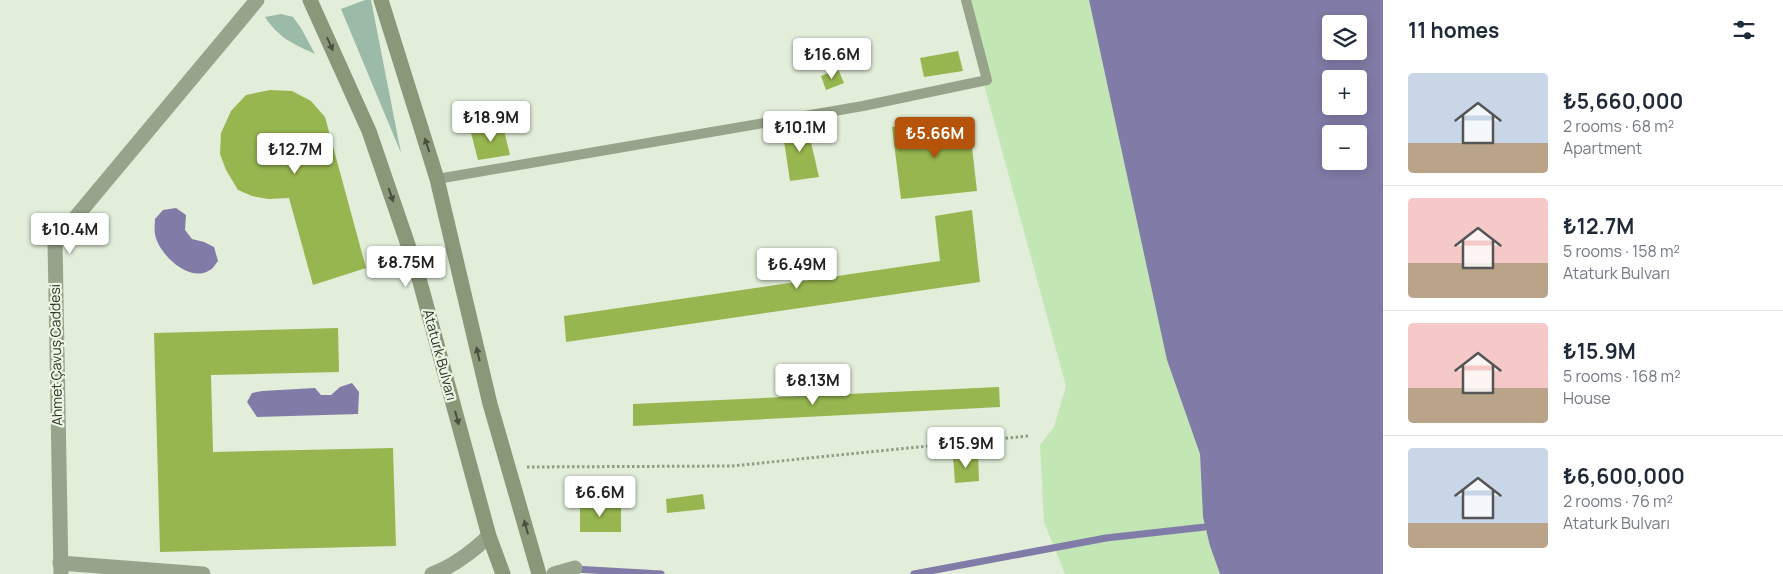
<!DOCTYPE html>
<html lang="en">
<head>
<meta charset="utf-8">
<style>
  body { margin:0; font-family:Manrope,sans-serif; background:#f6f6f7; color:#1f2937; height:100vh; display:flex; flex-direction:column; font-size:19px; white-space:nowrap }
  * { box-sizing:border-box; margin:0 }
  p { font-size:16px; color:#747a83 }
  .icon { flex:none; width:28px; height:28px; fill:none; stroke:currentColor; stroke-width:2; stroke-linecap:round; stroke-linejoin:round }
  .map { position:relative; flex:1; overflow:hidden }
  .details { display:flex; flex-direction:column; background:#fff; width:400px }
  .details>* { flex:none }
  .tools { position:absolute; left:1322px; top:15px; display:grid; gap:10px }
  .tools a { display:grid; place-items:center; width:45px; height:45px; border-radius:5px; background:#fff; box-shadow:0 2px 12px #0003; font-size:25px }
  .price { position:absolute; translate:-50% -42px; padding:0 11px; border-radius:5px; background:#fff; color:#222; font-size:16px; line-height:32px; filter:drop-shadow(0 1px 2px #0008) }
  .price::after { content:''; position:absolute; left:50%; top:30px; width:15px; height:11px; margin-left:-8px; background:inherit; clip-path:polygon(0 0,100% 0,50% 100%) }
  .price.current { background:#b45309; color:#fff }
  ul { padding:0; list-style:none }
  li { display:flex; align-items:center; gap:15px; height:125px; padding:0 25px }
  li+li { border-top:1px solid #e0e1e3 }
  li span { display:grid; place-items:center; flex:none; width:140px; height:100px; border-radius:5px; color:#555 }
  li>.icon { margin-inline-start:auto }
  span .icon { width:60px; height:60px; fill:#fffc; stroke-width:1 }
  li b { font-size:21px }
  h2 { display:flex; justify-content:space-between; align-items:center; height:60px; padding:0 25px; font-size:21px }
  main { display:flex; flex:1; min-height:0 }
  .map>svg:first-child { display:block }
</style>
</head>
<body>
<main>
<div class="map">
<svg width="1383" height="574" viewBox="0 0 1383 574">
  <rect width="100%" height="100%" fill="#e2eeda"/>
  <!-- green -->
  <path fill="#9cbaa8" d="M 365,0 L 371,0 L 401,153 L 341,9 Z
    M 281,14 L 293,17 L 301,28 L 315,54 C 292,43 280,39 265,17 Z"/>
  <!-- sand -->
  <path fill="#c2e6b4" d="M 961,0 L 1089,0 L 1167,359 L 1200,454 L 1203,517 L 1210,546 L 1220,574 L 1065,574 L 1044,522 L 1040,445 L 1054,427 L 1066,386 Z"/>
  <!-- water -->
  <path fill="#807ca7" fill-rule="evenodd" d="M 1089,0 L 1383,0 L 1383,574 L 1220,574 L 1210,546 L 1203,517 L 1200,454 L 1167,360 ZM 1331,24 L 1359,24 L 1359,51 L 1331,51 ZM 1331,79 L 1359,79 L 1359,106 L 1331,106 ZM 1331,134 L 1359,134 L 1359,161 L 1331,161 Z
    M 176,208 L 186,215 L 185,230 L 192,239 L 204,242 L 214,247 L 218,261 C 215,264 214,268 210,270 C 190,284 158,254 155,234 C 154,229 155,223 155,219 L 163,210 Z
    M 352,383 L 359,392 L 358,414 L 257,417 L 247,402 L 252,393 L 262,391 L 315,388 L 321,395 L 331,395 L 340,387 Z"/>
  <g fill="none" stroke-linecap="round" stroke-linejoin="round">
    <!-- stream -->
    <path stroke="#807ca7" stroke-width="7" d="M 574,569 L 661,574
      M 914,574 L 1106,538 L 1205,527"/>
  </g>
  <!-- building -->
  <path fill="#97b64f" d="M 958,51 L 963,71 L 924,77 L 920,58 Z
    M 838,69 L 844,83 L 826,90 L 821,76 Z
    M 270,90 L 292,91 L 311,101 L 325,117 L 366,268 L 313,285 L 289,198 L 268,199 L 252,196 L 238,190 L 226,170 L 220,154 L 221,133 L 231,111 L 246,95 Z
    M 969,121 L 977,191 L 901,199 L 892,127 Z
    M 807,125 L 819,177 L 790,181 L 782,127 Z
    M 503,126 L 510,155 L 478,160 L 471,133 Z
    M 972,210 L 980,282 L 566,342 L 564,316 L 940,261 L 935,216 Z
    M 338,328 L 339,372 L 211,375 L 213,452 L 393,448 L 396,546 L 160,552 L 154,333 Z
    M 999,387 L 1000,407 L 633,426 L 633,404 Z
    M 978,455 L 979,481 L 955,483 L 953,456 Z
    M 703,494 L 705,509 L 667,513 L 666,499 Z
    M 580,504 L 621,504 L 621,532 L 580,532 Z"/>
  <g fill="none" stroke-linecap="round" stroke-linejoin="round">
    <!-- path -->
    <path stroke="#919d83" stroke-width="3" stroke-dasharray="2.5 2.5" stroke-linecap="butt" d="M 527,467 L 731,466 L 1028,436"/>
    <!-- lane -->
    <path stroke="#97a48b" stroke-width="10" d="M 437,179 L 863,106 L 987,80 L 966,0"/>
    <!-- street -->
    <path stroke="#97a48b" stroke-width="15" d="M 60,563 L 203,574
      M 61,574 L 55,242 L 257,0
      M 432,574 C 452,567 473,551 489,536
      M 554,574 L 575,568"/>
    <!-- secondary -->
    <path stroke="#8a9779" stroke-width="15" d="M 310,0 L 369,131 L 417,271 L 489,536 L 503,574
      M 381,0 L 437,179 L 490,404 L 539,574"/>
  </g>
  <!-- one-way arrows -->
  <defs><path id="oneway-solid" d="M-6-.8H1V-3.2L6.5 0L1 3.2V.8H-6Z" transform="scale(1.25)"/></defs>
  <g fill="#495040">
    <use href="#oneway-solid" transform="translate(330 44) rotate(66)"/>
    <use href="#oneway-solid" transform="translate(427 145) rotate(-108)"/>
    <use href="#oneway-solid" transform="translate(391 195) rotate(71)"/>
    <use href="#oneway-solid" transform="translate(478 354) rotate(-103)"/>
    <use href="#oneway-solid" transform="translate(457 418) rotate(75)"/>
    <use href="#oneway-solid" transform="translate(526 527) rotate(-106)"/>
  </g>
  <g text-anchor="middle" stroke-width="4.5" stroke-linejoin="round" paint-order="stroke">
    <!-- street labels -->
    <g font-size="14" fill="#2d3127" stroke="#ecf6e5">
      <text transform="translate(56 355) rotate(-91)" y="5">Ahmet Çavuş Caddesi</text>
      <text transform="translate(440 355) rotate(75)" y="5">Ataturk Bulvarı</text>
    </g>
  </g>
</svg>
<div class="tools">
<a><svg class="icon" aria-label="layers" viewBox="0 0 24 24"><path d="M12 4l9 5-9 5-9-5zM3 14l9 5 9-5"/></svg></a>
<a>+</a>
<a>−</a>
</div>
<b class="price" style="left:832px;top:80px">₺16.6M</b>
<b class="price" style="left:491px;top:143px">₺18.9M</b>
<b class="price" style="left:800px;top:153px">₺10.1M</b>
<b class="price current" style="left:935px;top:159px">₺5.66M</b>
<b class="price" style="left:295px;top:175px">₺12.7M</b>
<b class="price" style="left:70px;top:255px">₺10.4M</b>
<b class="price" style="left:406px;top:288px">₺8.75M</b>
<b class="price" style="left:797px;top:290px">₺6.49M</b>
<b class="price" style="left:813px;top:406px">₺8.13M</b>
<b class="price" style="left:966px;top:469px">₺15.9M</b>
<b class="price" style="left:600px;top:518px">₺6.6M</b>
</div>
<section class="details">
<h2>11 homes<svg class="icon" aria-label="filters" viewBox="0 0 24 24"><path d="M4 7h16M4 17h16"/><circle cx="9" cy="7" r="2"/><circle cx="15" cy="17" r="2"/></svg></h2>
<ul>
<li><span style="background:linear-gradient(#c9d6e8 70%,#b9a48a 0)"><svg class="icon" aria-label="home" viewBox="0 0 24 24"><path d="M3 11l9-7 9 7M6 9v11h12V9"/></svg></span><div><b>₺5,660,000</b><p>2 rooms · 68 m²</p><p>Apartment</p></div></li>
<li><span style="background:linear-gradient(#f6c9c9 65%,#b9a48a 0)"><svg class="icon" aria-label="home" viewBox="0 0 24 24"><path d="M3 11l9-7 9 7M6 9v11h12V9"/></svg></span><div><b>₺12.7M</b><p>5 rooms · 158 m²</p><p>Ataturk Bulvarı</p></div></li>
<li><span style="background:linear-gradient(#f6c9c9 65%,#b9a48a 0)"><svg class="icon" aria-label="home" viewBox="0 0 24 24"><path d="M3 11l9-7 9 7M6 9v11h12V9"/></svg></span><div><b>₺15.9M</b><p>5 rooms · 168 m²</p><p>House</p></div></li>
<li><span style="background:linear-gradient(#c9d6e8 75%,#b9a48a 0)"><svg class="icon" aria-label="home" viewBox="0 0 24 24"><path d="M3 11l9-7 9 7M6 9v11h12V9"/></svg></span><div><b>₺6,600,000</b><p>2 rooms · 76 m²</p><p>Ataturk Bulvarı</p></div></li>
</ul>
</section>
</main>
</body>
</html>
